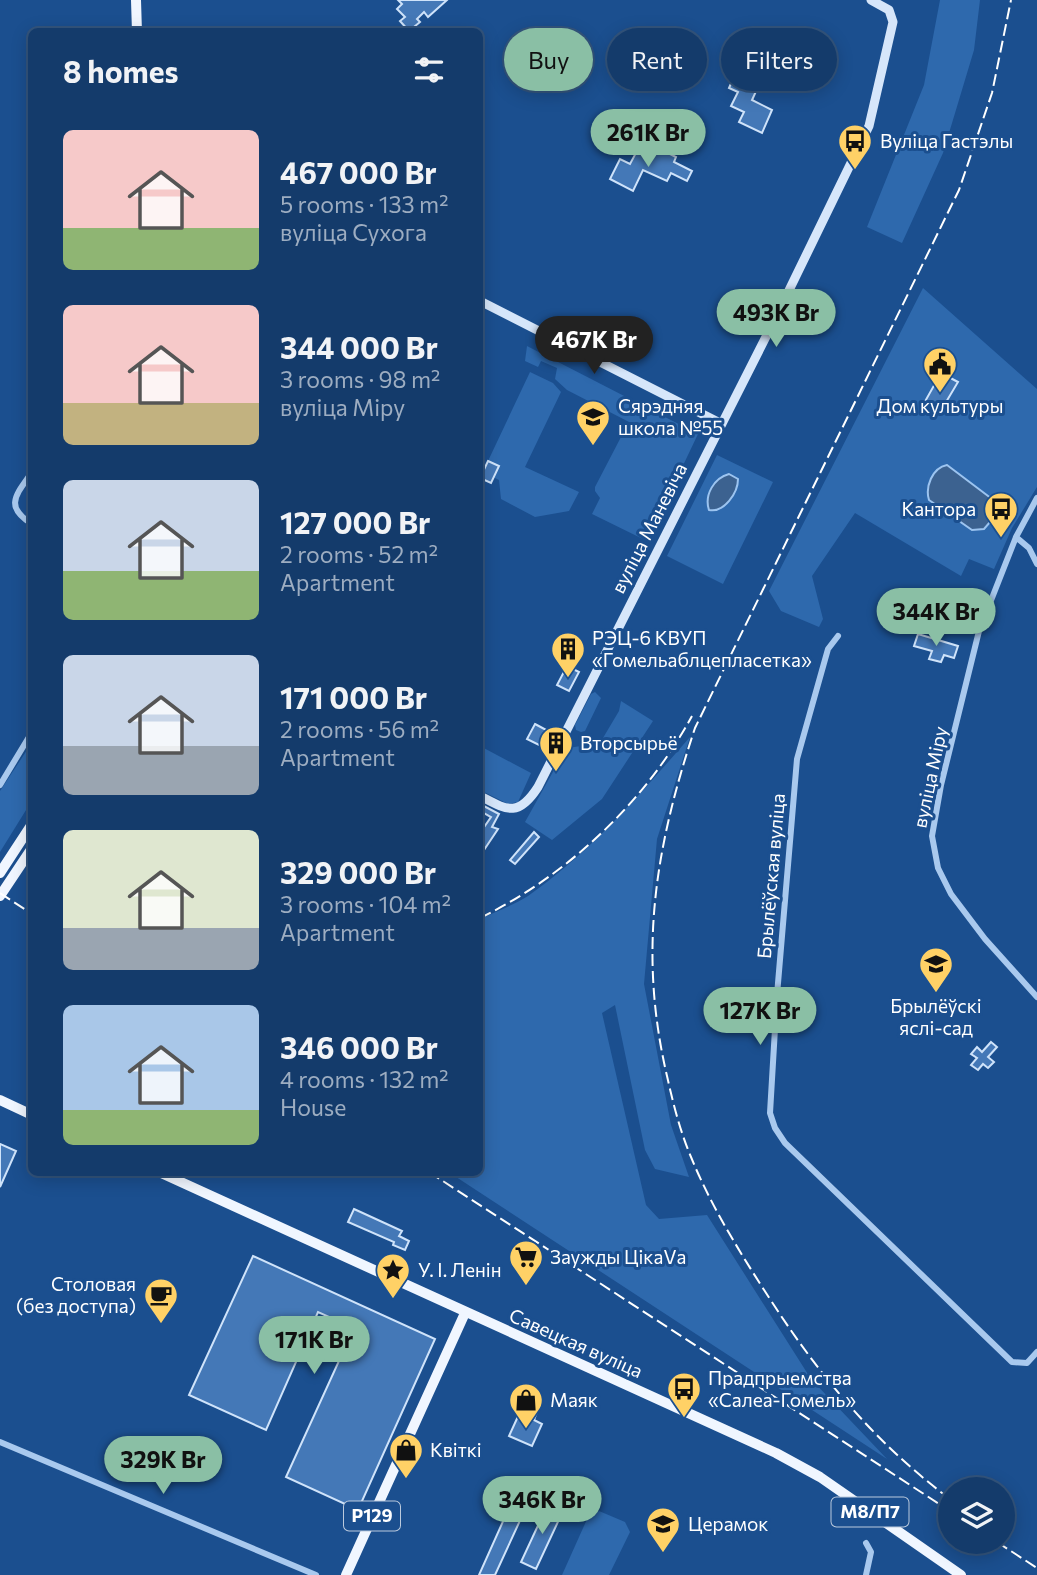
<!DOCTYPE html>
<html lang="en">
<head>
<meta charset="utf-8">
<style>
  body { margin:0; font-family:Commissioner,sans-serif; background:#214673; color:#f1f3f6; height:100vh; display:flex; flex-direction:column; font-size:26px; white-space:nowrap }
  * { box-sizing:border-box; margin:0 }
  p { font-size:23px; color:#9dadc1 }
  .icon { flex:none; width:38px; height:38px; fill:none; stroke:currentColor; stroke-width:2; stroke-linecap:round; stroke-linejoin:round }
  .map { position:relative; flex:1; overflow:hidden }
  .details { position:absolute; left:28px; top:28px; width:455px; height:1148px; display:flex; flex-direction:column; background:#143b6b; border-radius:10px; box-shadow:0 4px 18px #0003,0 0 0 2px #33557e }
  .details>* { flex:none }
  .guide { position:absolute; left:504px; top:28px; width:427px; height:63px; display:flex; gap:14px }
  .fabs { position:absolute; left:938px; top:1477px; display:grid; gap:14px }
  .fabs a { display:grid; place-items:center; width:77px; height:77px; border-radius:50%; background:#143b6b; box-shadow:0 4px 18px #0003,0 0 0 2px #33557e; font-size:35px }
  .price { position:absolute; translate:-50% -60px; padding:0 16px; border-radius:24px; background:#8abfa5; color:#111; font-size:23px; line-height:46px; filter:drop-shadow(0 2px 4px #0008) }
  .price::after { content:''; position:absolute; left:50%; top:42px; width:21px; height:16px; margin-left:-10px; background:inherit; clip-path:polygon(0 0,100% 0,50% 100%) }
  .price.active { background:#222; color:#fff }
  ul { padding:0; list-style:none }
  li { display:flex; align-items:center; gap:21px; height:175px; padding:0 35px }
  li span { display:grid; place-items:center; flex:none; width:196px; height:140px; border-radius:10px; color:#555 }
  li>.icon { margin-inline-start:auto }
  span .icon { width:84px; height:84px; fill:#fffc; stroke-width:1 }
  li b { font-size:30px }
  h2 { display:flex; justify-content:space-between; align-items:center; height:84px; padding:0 35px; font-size:30px }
  .tag { padding:0 24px; border-radius:32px; background:#143b6b; box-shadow:0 4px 18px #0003,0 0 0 2px #33557e; font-size:24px; line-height:63px }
  .tag.active { background:#8abfa5; color:#111 }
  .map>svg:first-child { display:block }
</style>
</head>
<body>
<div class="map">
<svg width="1037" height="1575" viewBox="0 0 1037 1575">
  <rect width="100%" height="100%" fill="#1b4f8f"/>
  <!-- green -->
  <path fill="#2e69ad" d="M 940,0 L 980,0 L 974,50 L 943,153 L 902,243 L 867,227 L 924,85 Z
    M 923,288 L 1037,389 L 1037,487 L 1012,528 L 994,569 L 969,559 L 961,576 L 855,513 L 812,576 L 823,619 L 819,627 L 781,611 L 769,591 Z
    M 527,346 L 698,434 L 647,541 L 592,514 L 600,498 L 595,491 L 595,487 L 621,437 L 625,435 L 631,423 L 567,390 L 555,379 L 557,368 L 541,361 L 538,367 L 525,361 Z
    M 530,372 L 553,383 L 561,392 L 525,467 L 579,492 L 569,511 L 535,517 L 501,499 L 499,480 L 493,477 L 488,461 Z
    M 717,455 L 773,482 L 723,584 L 667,556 Z
    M 595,692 L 601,698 L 585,731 L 581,732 L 576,730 L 575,725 L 591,694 Z
    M 621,701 L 653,721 L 602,799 L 552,840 L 525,822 L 564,752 L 568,748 L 600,743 L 619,711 Z
    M 690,737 L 657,839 L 644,984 L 671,1125 L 689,1177 L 655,1169 L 645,1150 L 615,1005 L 602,1013 L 646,1205 L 659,1219 L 707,1215 L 811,1379 L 887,1459 L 450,1173 L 480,1172 L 480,919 C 495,912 514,905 528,896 C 591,852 640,794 690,737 Z
    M 31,744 L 31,802 L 0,852 L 0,791 Z
    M 480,746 L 531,773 L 518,802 L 508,804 L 480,790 Z
    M 599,1511 L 625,1522 L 630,1532 L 609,1575 L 562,1575 L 588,1517 Z"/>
  <!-- water -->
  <path fill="#3c6290" stroke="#9cc4f0" stroke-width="2" d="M 947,465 L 996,502 L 997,514 L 984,529 L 972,530 L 929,500 C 925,487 932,468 947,465 Z
    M 729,474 L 738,479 C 738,493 724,513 709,510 C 704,495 714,478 729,474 Z"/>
  <!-- building -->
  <path fill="#4478b7" stroke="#cfe3fa" stroke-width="2" d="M 398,0 L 447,0 L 428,17 L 424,12 L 417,19 L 420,22 L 409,31 L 400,21 L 405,17 L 397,9 L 402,4 Z
    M 739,65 L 763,76 L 752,100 L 772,110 L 762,133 L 739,122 L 744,112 L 731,106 L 738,92 L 729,88 Z
    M 656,147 L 676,157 L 674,162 L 692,171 L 687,181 L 671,173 L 667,181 L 643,170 L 633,191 L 610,179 L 620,159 L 630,164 L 637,151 L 650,158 Z
    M 941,373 L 958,382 L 939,414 L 923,405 Z
    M 488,461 L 499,466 L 491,483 L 480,478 Z
    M 918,634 L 958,646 L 954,658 L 944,655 L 941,662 L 929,659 L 932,651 L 914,646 Z
    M 567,666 L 579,672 L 569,691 L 557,685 Z
    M 535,724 L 550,732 L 543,747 L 527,739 Z
    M 480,804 L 499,814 L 492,827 L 498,829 L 480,856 L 480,833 L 491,817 L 480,811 Z
    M 534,832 L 539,837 L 515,864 L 510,860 Z
    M 991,1042 L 997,1047 L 988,1057 L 994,1062 L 988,1068 L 983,1064 L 978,1070 L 971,1065 L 977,1058 L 971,1054 L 977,1047 L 982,1052 Z
    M 0,1144 L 16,1151 L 0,1187 Z
    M 354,1209 L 402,1231 L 399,1236 L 409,1241 L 405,1250 L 393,1245 L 394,1242 L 348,1222 Z
    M 253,1256 L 435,1339 L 358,1510 L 286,1477 L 354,1328 L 318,1312 L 266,1430 L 189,1395 Z
    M 530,1409 L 537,1412 L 534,1420 L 542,1424 L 532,1446 L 509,1436 L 520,1412 L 528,1415 Z
    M 548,1504 L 563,1511 L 536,1569 L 521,1562 Z
    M 509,1508 L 523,1514 L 495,1575 L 479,1575 Z"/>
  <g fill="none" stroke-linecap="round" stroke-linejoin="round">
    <!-- street -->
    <path stroke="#a9c9ee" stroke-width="6" d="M 32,472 C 17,494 3,506 32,524
      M 1037,498 L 1016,537 L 979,631 L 941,785 L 932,836 L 938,868 L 951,894 L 985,939 L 1037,997
      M 1016,537 L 1029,548 L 1037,564
      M 838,636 L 828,649 L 797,759 L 777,995 L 770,1113 L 775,1128 L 785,1143 L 1012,1362 L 1027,1363 L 1037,1352
      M 0,785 L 32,732
      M 0,1442 L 316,1575
      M 866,1575 L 871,1552 L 866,1543"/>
    <!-- secondary -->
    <path stroke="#d6e6fa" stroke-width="9" d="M 480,301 L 722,424
      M 480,796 C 507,810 518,818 538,787 L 776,317 L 869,126 L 893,22 L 889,10 L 871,0"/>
    <!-- primary -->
    <path stroke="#f0f6ff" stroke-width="10" d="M 136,0 L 137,32
      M 0,873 L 32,824
      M 0,896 L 32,848
      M 0,1100 L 32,1115
      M 159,1172 L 776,1453 L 820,1477 L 961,1575
      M 346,1575 L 465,1313"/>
    <!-- rail -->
    <path stroke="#fff" stroke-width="2" stroke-dasharray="12 5" stroke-linecap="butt" d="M 0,893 L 32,914
      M 480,918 C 568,875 645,802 692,716
      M 429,1172 L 950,1511
      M 950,1499 C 875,1443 818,1374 768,1296 C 739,1251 711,1206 691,1157 C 680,1131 673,1103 667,1076 C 638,952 655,848 695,728 L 959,190 L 992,93 L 1011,0
      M 997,1542 L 1037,1568"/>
  </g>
  <!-- icons -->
  <defs>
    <g id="bus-pin" transform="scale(1.75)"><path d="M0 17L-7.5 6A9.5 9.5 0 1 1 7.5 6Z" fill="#ffd166" stroke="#1b4f8f"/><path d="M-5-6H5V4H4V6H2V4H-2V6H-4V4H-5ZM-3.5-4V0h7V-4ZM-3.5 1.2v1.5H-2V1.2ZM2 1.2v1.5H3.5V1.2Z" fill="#111"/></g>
    <g id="civic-pin" transform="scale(1.75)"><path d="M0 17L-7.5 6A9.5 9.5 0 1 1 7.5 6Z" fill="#ffd166" stroke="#1b4f8f"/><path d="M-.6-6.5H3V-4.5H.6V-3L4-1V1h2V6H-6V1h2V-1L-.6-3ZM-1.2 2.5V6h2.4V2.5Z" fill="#111"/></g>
    <g id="school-pin" transform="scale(1.75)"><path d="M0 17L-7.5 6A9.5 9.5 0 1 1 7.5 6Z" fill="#ffd166" stroke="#1b4f8f"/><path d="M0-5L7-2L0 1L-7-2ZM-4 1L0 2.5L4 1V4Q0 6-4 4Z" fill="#111"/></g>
    <g id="building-pin" transform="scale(1.75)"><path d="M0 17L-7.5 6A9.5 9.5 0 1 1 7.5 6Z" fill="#ffd166" stroke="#1b4f8f"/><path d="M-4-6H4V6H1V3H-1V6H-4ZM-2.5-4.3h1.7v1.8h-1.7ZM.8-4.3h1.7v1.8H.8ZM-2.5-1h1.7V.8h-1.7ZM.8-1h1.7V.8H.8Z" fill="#111"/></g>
    <g id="supermarket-pin" transform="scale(1.75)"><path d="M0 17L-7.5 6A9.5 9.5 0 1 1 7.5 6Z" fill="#ffd166" stroke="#1b4f8f"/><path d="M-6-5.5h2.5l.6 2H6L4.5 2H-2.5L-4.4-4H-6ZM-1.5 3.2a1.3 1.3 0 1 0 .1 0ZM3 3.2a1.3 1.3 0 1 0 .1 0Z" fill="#111"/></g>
    <g id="sight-pin" transform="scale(1.75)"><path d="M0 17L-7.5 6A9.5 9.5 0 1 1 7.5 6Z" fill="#ffd166" stroke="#1b4f8f"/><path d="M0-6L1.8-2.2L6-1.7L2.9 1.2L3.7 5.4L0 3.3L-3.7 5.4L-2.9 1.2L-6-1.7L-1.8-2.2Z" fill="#111"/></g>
    <g id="cafe-pin" transform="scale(1.75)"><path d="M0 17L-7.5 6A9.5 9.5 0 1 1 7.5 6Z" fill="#ffd166" stroke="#1b4f8f"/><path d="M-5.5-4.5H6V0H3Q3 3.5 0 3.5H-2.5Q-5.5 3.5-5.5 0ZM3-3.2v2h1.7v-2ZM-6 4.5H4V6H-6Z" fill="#111"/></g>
    <g id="shop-pin" transform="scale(1.75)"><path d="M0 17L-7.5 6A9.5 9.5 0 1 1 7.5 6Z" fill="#ffd166" stroke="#1b4f8f"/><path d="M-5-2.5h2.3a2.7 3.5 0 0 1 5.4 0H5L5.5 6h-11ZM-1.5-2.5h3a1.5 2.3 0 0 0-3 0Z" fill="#111"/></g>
  </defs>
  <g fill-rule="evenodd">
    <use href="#bus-pin" x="855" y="141"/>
    <use href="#civic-pin" x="940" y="364"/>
    <use href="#school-pin" x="593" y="417"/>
    <use href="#bus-pin" x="1001" y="509"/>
    <use href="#building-pin" x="568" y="649"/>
    <use href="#building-pin" x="556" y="743"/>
    <use href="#school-pin" x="936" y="964"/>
    <use href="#supermarket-pin" x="526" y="1257"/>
    <use href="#sight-pin" x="393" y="1270"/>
    <use href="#cafe-pin" x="161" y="1295"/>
    <use href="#bus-pin" x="684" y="1389"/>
    <use href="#shop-pin" x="526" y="1400"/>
    <use href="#shop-pin" x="406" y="1450"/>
    <use href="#school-pin" x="663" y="1524"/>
  </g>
  <g text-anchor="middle" stroke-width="6" stroke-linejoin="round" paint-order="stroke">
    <!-- shield labels -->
    <g fill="#1b4f8f" stroke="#bbcadd" stroke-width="2">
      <rect x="831.5" y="1497.5" width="77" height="29" rx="5"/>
      <rect x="344" y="1501.5" width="56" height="29" rx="5"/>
    </g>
    <g font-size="18" font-weight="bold" fill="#fff">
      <text x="870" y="1518">М8/П7</text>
      <text x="372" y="1522">Р129</text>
    </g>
    <!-- poi labels -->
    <g font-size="19" fill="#fff" stroke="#1b4f8f" text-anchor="start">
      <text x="880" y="148">Вуліца Гастэлы</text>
      <text x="618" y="413">Сярэдняя<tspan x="618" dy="22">школа №55</tspan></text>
      <text x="940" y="413" text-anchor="middle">Дом культуры</text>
      <text x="976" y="516" text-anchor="end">Кантора</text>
      <text x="592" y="645">РЭЦ-6 КВУП<tspan x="592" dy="22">«Гомельаблцепласетка»</tspan></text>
      <text x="580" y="750">Вторсырьё</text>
      <text x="936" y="1013" text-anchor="middle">Брылёўскі<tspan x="936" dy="22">яслі-сад</tspan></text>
      <text x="550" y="1264">Заужды ЦікаVа</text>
      <text x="418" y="1277">У. І. Ленін</text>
      <text x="136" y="1291" text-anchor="end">Столовая<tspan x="136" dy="22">(без доступа)</tspan></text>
      <text x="708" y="1385">Прадпрыемства<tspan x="708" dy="22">«Салеа-Гомель»</tspan></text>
      <text x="550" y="1407">Маяк</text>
      <text x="430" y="1457">Квіткі</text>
      <text x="688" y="1531">Церамок</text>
    </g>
    <!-- street labels -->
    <g font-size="19" fill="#fff" stroke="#1b4f8f">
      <text transform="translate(649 528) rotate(-63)" y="7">вуліца Маневіча</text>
      <text transform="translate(930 777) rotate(-78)" y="7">вуліца Міру</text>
      <text transform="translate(771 876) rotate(-85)" y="7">Брылёўская вуліца</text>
      <text transform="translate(576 1343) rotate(24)" y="7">Савецкая вуліца</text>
    </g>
  </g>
</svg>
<div class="fabs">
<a><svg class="icon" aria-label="layers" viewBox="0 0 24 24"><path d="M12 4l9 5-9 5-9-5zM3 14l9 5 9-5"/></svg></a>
</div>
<b class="price" style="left:648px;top:169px">261K Br</b>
<b class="price" style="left:776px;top:349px">493K Br</b>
<b class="price active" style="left:594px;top:376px">467K Br</b>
<b class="price" style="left:936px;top:648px">344K Br</b>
<b class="price" style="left:760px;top:1047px">127K Br</b>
<b class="price" style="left:314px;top:1376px">171K Br</b>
<b class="price" style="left:163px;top:1496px">329K Br</b>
<b class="price" style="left:542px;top:1536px">346K Br</b>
<div class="guide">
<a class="tag active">Buy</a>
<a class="tag">Rent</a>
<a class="tag">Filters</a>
</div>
<section class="details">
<h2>8 homes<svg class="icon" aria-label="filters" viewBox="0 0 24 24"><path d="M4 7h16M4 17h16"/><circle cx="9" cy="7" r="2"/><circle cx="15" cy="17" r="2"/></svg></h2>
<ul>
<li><span style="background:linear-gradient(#f6c9c9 70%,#8fb573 0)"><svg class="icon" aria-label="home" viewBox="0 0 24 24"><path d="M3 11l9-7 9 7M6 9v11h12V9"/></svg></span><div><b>467 000 Br</b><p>5 rooms · 133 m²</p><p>вуліца Сухога</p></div></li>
<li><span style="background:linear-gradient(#f6c9c9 70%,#c2b280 0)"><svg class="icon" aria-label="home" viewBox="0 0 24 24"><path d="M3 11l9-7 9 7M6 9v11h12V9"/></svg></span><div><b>344 000 Br</b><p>3 rooms · 98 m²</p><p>вуліца Міру</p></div></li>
<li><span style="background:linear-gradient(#c9d6e8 65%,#8fb573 0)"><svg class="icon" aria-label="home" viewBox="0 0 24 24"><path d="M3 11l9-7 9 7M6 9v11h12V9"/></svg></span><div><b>127 000 Br</b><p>2 rooms · 52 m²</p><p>Apartment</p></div></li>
<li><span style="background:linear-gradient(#c9d6e8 65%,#9aa5b1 0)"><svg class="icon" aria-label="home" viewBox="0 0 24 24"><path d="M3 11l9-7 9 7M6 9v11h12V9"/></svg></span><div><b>171 000 Br</b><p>2 rooms · 56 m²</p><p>Apartment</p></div></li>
<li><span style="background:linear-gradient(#dfe7d0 70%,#9aa5b1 0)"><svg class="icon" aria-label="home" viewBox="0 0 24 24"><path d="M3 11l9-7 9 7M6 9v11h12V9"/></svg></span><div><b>329 000 Br</b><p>3 rooms · 104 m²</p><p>Apartment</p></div></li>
<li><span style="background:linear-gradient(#a9c7e8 75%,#8fb573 0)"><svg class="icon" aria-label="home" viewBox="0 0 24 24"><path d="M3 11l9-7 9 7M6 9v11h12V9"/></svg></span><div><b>346 000 Br</b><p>4 rooms · 132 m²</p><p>House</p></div></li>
</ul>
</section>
</div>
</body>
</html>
